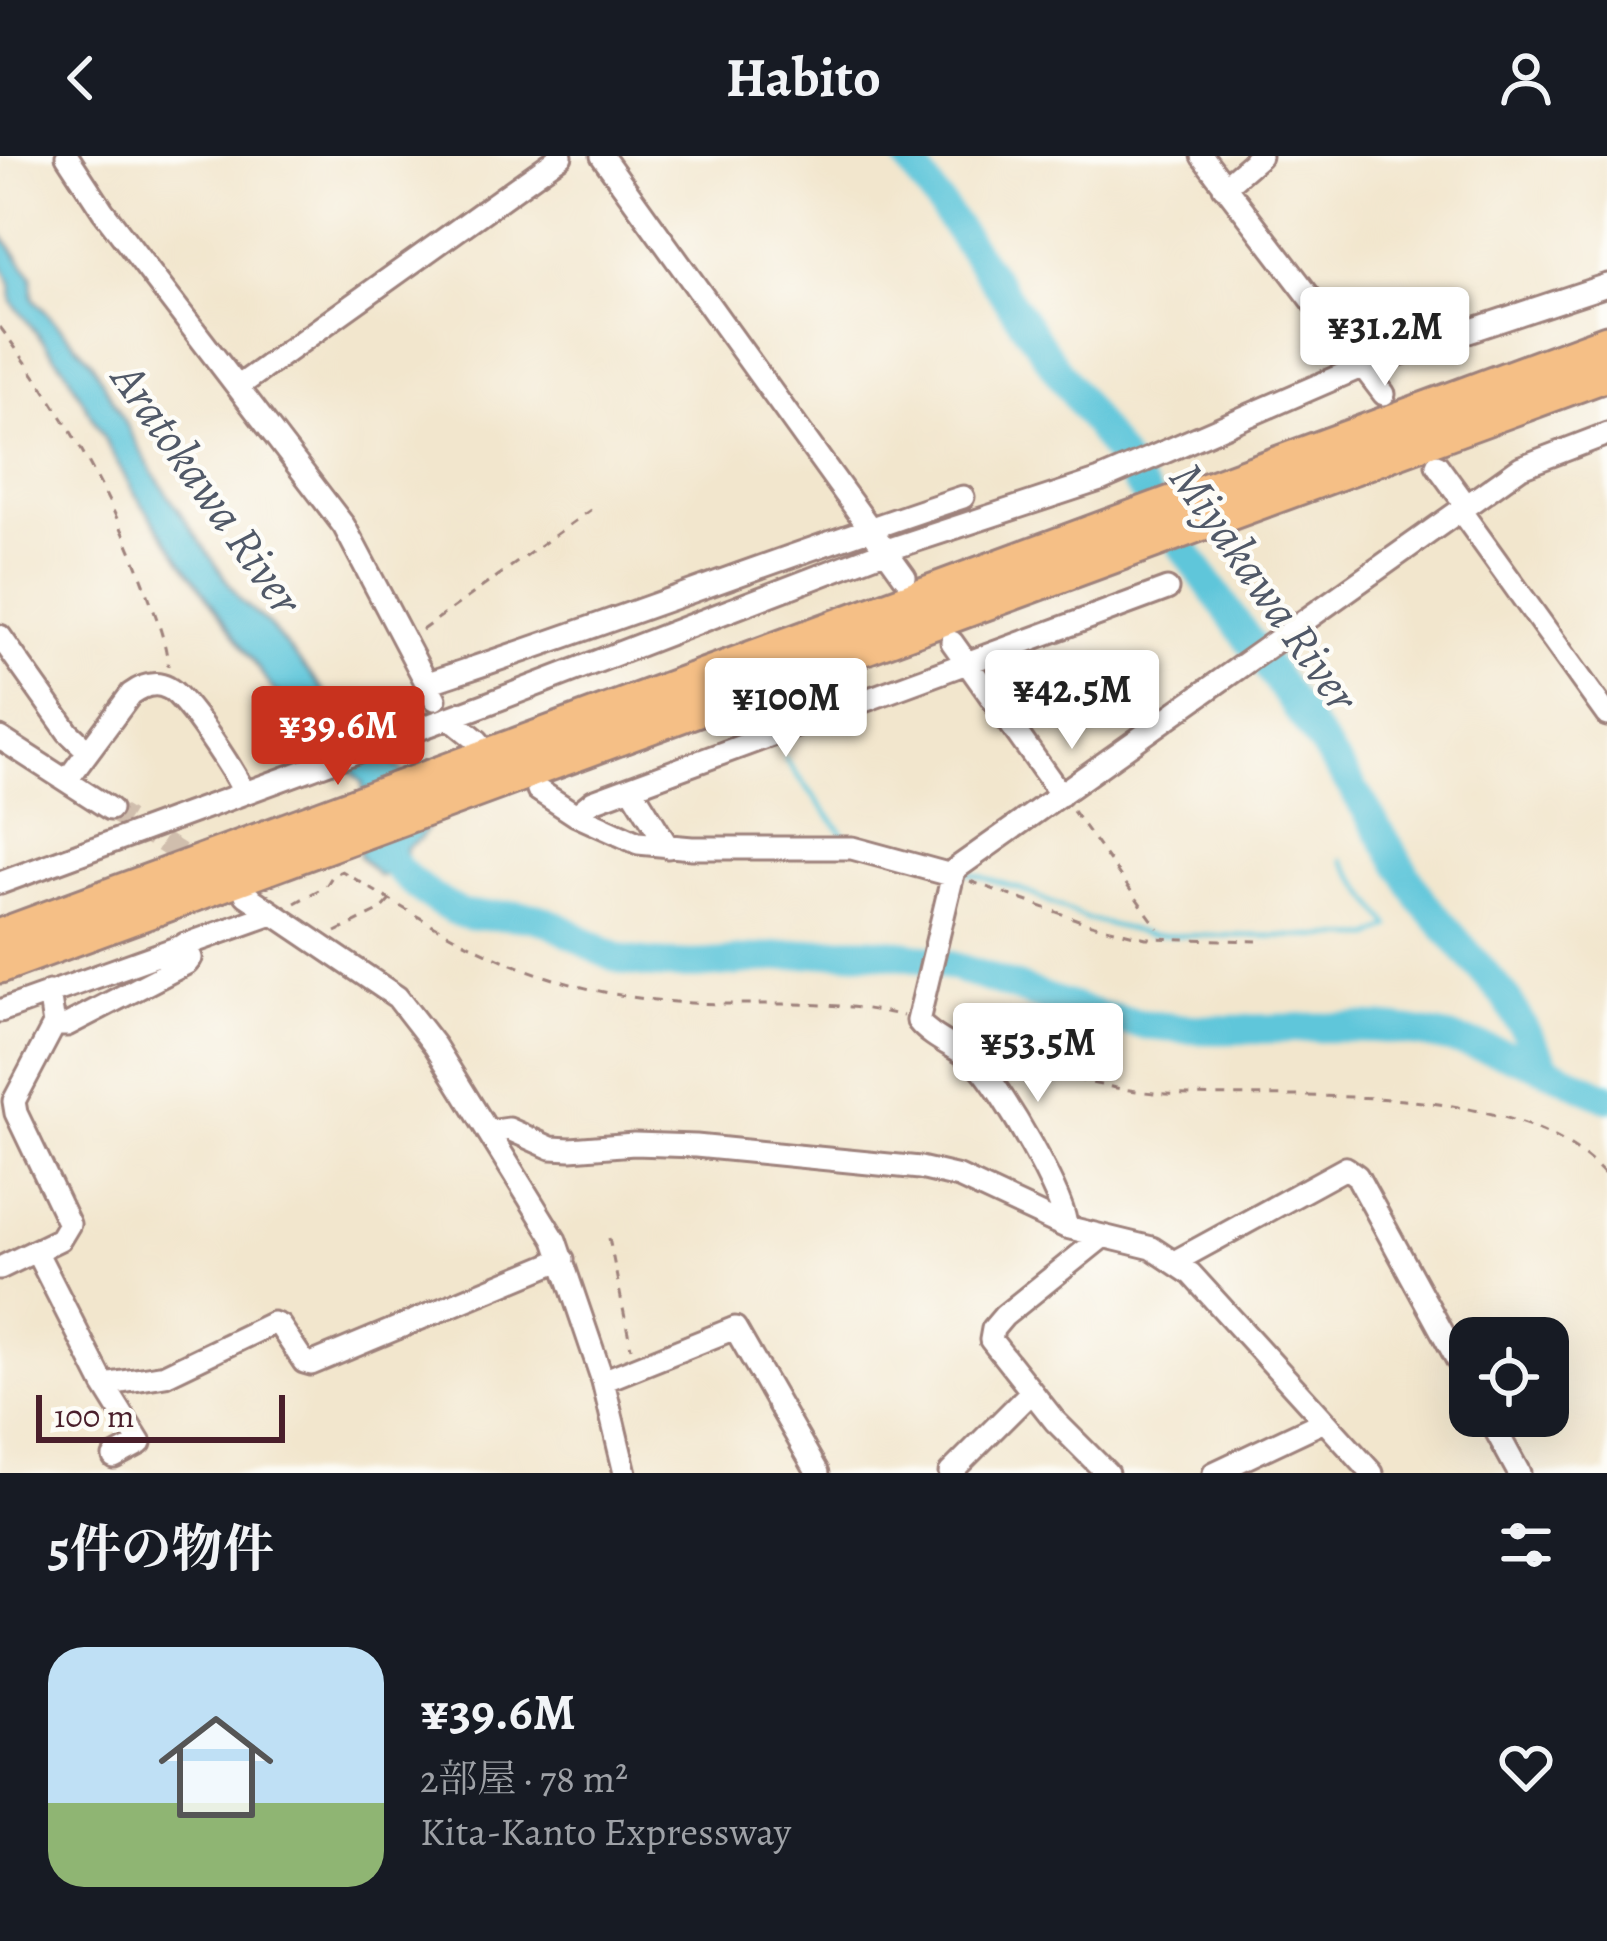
<!DOCTYPE html>
<html lang="ja">
<head>
<meta charset="utf-8">
<style>
  body { margin:0; font-family:Alegreya,"Noto Serif JP",serif; background:#20242c; color:#f1f3f6; height:100vh; display:flex; flex-direction:column; font-size:45px; white-space:nowrap }
  * { box-sizing:border-box; margin:0 }
  p { font-size:39px; color:#9ea1a6 }
  .icon { flex:none; width:66px; height:66px; fill:none; stroke:currentColor; stroke-width:2; stroke-linecap:round; stroke-linejoin:round }
  .map { position:relative; height:1317px; overflow:hidden }
  .details { display:flex; flex-direction:column; background:#171b24; flex:1 }
  .details>* { flex:none }
  .fabs { position:absolute; left:1449px; top:1161px; display:grid; gap:24px }
  .fabs a { display:grid; place-items:center; width:120px; height:120px; border-radius:24px; background:#171b24; box-shadow:0 12px 48px #0002; font-size:60px }
  .scale { position:absolute; left:36px; bottom:30px; width:249px; box-sizing:border-box; padding-left:12px; border:6px solid #4a1f2b; border-top:0; font-size:33px; line-height:42px; white-space:nowrap; color:#4a1f2b; -webkit-text-stroke:9px #fdfcf7; paint-order:stroke }
  .price { position:absolute; translate:-50% -102px; padding:0 27px; border-radius:12px; background:#fff; color:#222; font-size:39px; line-height:78px; filter:drop-shadow(0 3px 6px #0008) }
  .price::after { content:''; position:absolute; left:50%; top:72px; width:36px; height:27px; margin-left:-18px; background:inherit; clip-path:polygon(0 0,100% 0,50% 100%) }
  .price.on { background:#c8321e; color:#fff }
  ul { padding:0; list-style:none }
  li { display:flex; align-items:center; gap:36px; height:300px; padding:0 48px }
  li+li { border-top:3px solid #363941 }
  li span { display:grid; place-items:center; flex:none; width:336px; height:240px; border-radius:36px; color:#555 }
  li>.icon { margin-inline-start:auto }
  span .icon { width:144px; height:144px; fill:#fffc; stroke-width:1 }
  li b { font-size:51px }
  h2 { display:flex; justify-content:space-between; align-items:center; height:144px; padding:0 48px; font-size:51px }
  header { display:flex; justify-content:space-between; align-items:center; height:156px; padding:0 48px; background:#171b24; font-size:54px; font-weight:700 }
  .map>svg:first-child { display:block }
</style>
</head>
<body>
<header><svg class="icon" aria-label="back" viewBox="0 0 24 24"><path d="M15 5l-7 7 7 7"/></svg>Habito<svg class="icon" aria-label="person" viewBox="0 0 24 24"><circle cx="12" cy="8" r="4"/><path d="M4 21q1-7 8-7t8 7"/></svg></header>
<div class="map">
<svg width="1607" height="1317" viewBox="0 0 1607 1317">
  <rect width="100%" height="100%" fill="#fdfcf7"/>
  <filter id="ink" filterUnits="userSpaceOnUse"><feTurbulence type="fractalNoise" baseFrequency=".00833" numOctaves="2"/><feDisplacementMap in="SourceGraphic" scale="24" xChannelSelector="R" yChannelSelector="G"/><feConvolveMatrix kernelMatrix="1 2 1 2 8 2 1 2 1" color-interpolation-filters="sRGB"/></filter>
  <filter id="wash" filterUnits="userSpaceOnUse"><feTurbulence type="fractalNoise" baseFrequency=".004" numOctaves="4" result="noise"/><feDisplacementMap in="SourceGraphic" scale="48" xChannelSelector="R" yChannelSelector="G"/><feGaussianBlur stdDeviation="2.7" result="paint"/><feColorMatrix in="noise" values="0 0 0 0 0 0 0 0 0 0 0 0 0 0 0 0 0 1.4 0 .05"/><feComposite in="paint" operator="in"/></filter>
  <g filter="url(#wash)">
    <rect width="100%" height="100%" fill="#f2e6cd"/>
    <!-- water -->
    <path fill="#5ec6da" stroke="#547282" stroke-width="3" d="M 0,76 L 32,120 L 33,142 L 91,205 L 153,317 L 241,445 L 268,468 L 328,540 L 404,618 L 433,662 L 420,683 L 405,692 L 406,713 L 379,720 L 359,700 L 363,628 L 301,556 L 274,535 L 133,335 L 66,214 L 12,146 L 11,127 L 0,107 Z"/>
    <g fill="none" stroke-linecap="round" stroke-linejoin="round">
      <!-- stream -->
      <path stroke="#5ec6da" stroke-width="4.5" d="M 785,603 L 848,684
        M 963,715 L 1020,733 L 1087,763 L 1151,779 L 1372,781 L 1390,770 L 1342,704
        M 1415,751 L 1423,746"/>
      <!-- river -->
      <path stroke="#5ec6da" stroke-width="30" d="M 906,0 L 1351,629 L 1423,746 L 1505,840 L 1547,913
        M 389,681 C 389,682 389,698 389,699 C 394,717 449,756 467,759 C 491,762 516,756 540,763 C 571,773 597,799 630,805 C 724,821 813,782 910,800 C 994,816 1068,860 1155,870 C 1228,879 1300,868 1373,872 C 1423,874 1504,894 1549,914 C 1569,922 1587,933 1607,941"/>
    </g>
  </g>
  <g filter="url(#ink)">
    <g fill="none" stroke-linecap="round" stroke-linejoin="round">
      <!-- minor-tunnel -->
      <path stroke="#d0bead" stroke-width="21" stroke-dasharray="21 10" stroke-linecap="butt" d="M 110,653 L 200,710"/>
      <!-- minor casing -->
      <g stroke="#9e827c" stroke-width="27">
        <path id="minor" d="M 67,0 L 103,55 L 344,370 L 435,543
          M 602,0 L 905,421
          M 1202,0 L 1384,238
          M 1224,31 L 1260,0
          M 239,230 L 561,0
          M 1437,309 L 1466,349
          M 1460,354 L 1607,559
          M 0,480 L 68,576 L 88,595
          M 952,486 L 1061,639
          M 428,527 C 608,468 784,400 963,341
          M 457,568 L 478,585
          M 0,582 L 110,653
          M 67,624 L 131,538 C 142,530 155,525 168,532 C 186,540 234,616 244,636
          M 631,631 L 668,691
          M 538,634 L 576,659 L 638,687 L 692,692 L 852,692 L 951,719
          M 576,659 L 593,645 L 1167,433
          M 0,727 L 484,549 L 887,394 L 1100,324 L 1363,210 L 1607,129
          M 246,739 L 397,841 L 435,890 L 555,1084 L 603,1225 L 625,1317
          M 0,855 L 272,758
          M 54,869 L 67,869 L 187,807 L 191,802 L 185,788
          M 488,976 L 509,973 L 551,992 L 571,993 L 634,988 L 696,990 L 920,1012 L 959,1021 L 1066,1071 L 1152,1092 L 1191,1118 L 1372,1317
          M 1066,1071 C 1066,1043 1001,933 980,911 C 962,892 934,885 918,865 L 954,714 L 1521,311 L 1607,278
          M 1101,1082 L 1004,1160 L 993,1173 L 991,1184 L 1055,1265 L 1107,1317
          M 36,1095 L 104,1229 L 140,1287 L 114,1301
          M 1176,1105 L 1346,1012 L 1357,1020 L 1470,1227
          M 0,1112 L 60,1083 L 69,1068 L 16,957 L 14,945 L 54,869 L 49,836
          M 603,1225 L 735,1172 L 818,1317
          M 104,1229 L 165,1219 L 273,1167 L 280,1170 L 304,1206 L 311,1208 L 563,1103
          M 1488,1260 L 1519,1317
          M 950,1317 L 1031,1236
          M 1214,1317 L 1324,1265"/>
      </g>
      <!-- highway casing -->
      <g stroke="#9e827c" stroke-width="39">
        <path id="highway" d="M 0,780 L 1607,186
          M 0,810 L 1607,218"/>
      </g>
      <!-- path -->
      <path stroke="#9e827c" stroke-width="3" stroke-dasharray="9 9" stroke-linecap="butt" d="M 0,171 C 61,252 110,335 145,430 C 154,456 166,483 168,510
        M 422,474 L 596,350
        M 1073,655 L 1158,772
        M 970,725 L 1087,767 L 1146,782 L 1257,785
        M 295,747 L 326,730 L 333,719 L 342,715 C 452,782 531,832 664,845 C 743,853 825,840 903,860
        M 336,776 L 381,754 L 389,745
        M 990,893 C 1046,918 1105,934 1167,938 C 1293,946 1518,918 1607,1021
        M 609,1082 L 631,1192"/>
      <!-- minor -->
      <use href="#minor" stroke="#fff" stroke-width="21"/>
      <!-- highway -->
      <use href="#highway" stroke="#f5bf86" stroke-width="33"/>
    </g>
  </g>
  <g text-anchor="middle" stroke-width="9" stroke-linejoin="round" paint-order="stroke">
    <!-- water labels -->
    <g font-size="48" font-style="italic" fill="#515968" stroke="#fdfcf7">
      <text transform="translate(208 332) rotate(55)" y="17">Aratokawa River</text>
      <text transform="translate(1265 430) rotate(55)" y="17">Miyakawa River</text>
    </g>
  </g>
</svg>
<div class="fabs">
<a><svg class="icon" aria-label="locate" viewBox="0 0 24 24"><circle cx="12" cy="12" r="6"/><path d="M12 2v4M12 18v4M2 12h4M18 12h4"/></svg></a>
</div>
<div class="scale">100 m</div>
<b class="price" style="left:1385px;top:233px">¥31.2M</b>
<b class="price" style="left:1072px;top:596px">¥42.5M</b>
<b class="price" style="left:786px;top:604px">¥100M</b>
<b class="price on" style="left:338px;top:632px">¥39.6M</b>
<b class="price" style="left:1038px;top:949px">¥53.5M</b>
</div>
<section class="details">
<h2>5件の物件<svg class="icon" aria-label="filters" viewBox="0 0 24 24"><path d="M4 7h16M4 17h16"/><circle cx="9" cy="7" r="2"/><circle cx="15" cy="17" r="2"/></svg></h2>
<ul>
<li><span style="background:linear-gradient(#bfe0f5 65%,#8fb573 0)"><svg class="icon" aria-label="home" viewBox="0 0 24 24"><path d="M3 11l9-7 9 7M6 9v11h12V9"/></svg></span><div><b>¥39.6M</b><p>2部屋 · 78 m²</p><p>Kita-Kanto Expressway</p></div><svg class="icon" aria-label="heart" viewBox="0 0 24 24"><path d="M12 20l-8-8c-3-5 5-10 8-4 3-6 11-1 8 4z"/></svg></li>
</ul>
</section>
</body>
</html>
